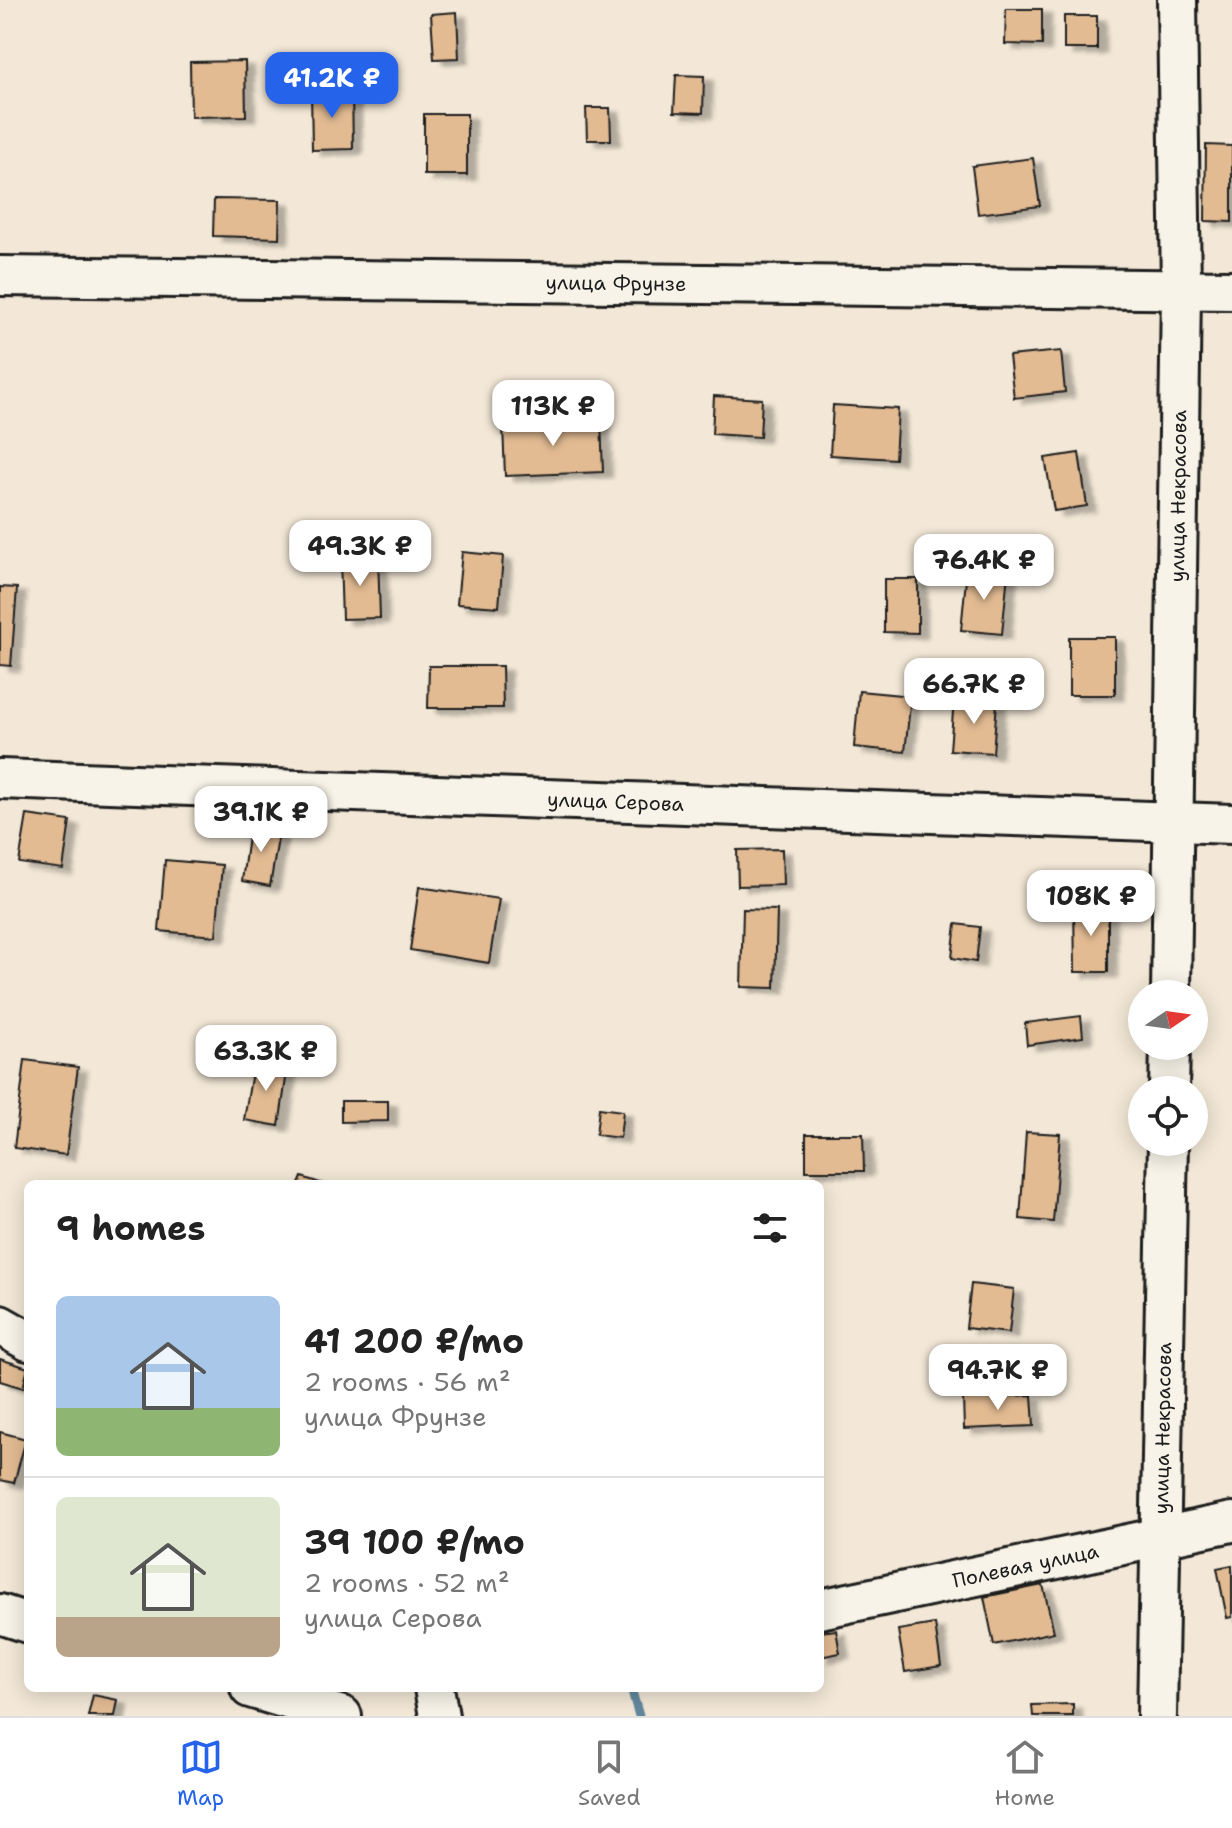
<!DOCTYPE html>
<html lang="en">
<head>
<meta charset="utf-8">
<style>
  body { margin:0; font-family:"Shantell Sans",sans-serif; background:#f6f6f6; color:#222; height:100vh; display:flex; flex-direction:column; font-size:30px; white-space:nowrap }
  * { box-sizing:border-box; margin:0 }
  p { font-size:26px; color:#767676 }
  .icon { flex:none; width:44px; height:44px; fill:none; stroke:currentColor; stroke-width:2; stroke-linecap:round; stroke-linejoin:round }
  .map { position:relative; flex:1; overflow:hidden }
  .panel { position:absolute; left:24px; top:1180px; width:800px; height:512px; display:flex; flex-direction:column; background:#fff; border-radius:12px; box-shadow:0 4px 20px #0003 }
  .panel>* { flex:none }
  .needle { width:52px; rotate:77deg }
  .fabs { position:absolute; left:1128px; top:980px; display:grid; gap:16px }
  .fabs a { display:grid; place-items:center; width:80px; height:80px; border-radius:50%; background:#fff; box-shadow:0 4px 20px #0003; font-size:40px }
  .price { position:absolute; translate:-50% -68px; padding:0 18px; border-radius:16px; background:#fff; color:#222; font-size:26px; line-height:52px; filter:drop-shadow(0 2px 4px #0008) }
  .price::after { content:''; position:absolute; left:50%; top:48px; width:24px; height:18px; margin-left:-12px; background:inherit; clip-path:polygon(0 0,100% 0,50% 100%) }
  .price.selected { background:#2563eb; color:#fff }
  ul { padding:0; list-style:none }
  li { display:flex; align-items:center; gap:24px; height:200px; padding:0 32px }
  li+li { border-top:2px solid #e0e0e0 }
  li span { display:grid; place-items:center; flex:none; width:224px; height:160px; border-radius:12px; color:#555 }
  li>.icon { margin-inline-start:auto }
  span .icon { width:96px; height:96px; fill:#fffc; stroke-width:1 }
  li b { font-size:34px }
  h2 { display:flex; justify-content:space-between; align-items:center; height:96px; padding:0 32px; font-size:34px }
  .tabs { display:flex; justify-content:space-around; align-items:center; height:112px; border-top:2px solid #e0e0e0; background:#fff; font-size:22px; color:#767676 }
  .tabs a { display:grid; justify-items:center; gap:4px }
  .tabs .selected { color:#2563eb }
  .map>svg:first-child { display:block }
</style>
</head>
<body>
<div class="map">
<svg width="1232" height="1716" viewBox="0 0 1232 1716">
  <defs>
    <filter id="shadow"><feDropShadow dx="9" dy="5" stdDeviation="2" flood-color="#0004"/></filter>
  </defs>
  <rect width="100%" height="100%" fill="#f3e8d7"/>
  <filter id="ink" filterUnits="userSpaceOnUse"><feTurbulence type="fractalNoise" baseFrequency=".0125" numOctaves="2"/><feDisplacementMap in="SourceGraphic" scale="16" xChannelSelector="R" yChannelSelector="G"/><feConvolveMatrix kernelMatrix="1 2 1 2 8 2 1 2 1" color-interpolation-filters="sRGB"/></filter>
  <g filter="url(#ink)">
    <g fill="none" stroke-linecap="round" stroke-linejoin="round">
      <!-- stream -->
      <path stroke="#63889d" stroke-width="9" d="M 631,1688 L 639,1716"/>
    </g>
    <!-- building -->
    <path fill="#e2bb93" stroke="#1c1c1c" stroke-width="2" filter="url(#shadow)" d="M 1006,9 L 1042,9 L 1042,45 L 1005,44 Z
      M 457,12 L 459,58 L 434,59 L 431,14 Z
      M 1064,16 L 1097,16 L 1097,49 L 1064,49 Z
      M 245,61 L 246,116 L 191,117 L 190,62 Z
      M 676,75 L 704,76 L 703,113 L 674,112 Z
      M 352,89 L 353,149 L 312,150 L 311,90 Z
      M 586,108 L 610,108 L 611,140 L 587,140 Z
      M 424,114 L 467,114 L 467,175 L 424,175 Z
      M 1206,145 L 1232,146 L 1232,222 L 1205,221 Z
      M 1033,158 L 1040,206 L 978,214 L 972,166 Z
      M 214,199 L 280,200 L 279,238 L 213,236 Z
      M 1061,351 L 1065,392 L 1014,398 L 1009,356 Z
      M 714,396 L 762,399 L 760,437 L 712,434 Z
      M 833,405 L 898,409 L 895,459 L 830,455 Z
      M 601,421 L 603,472 L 505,476 L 503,425 Z
      M 1079,453 L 1087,506 L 1054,511 L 1045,458 Z
      M 462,552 L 503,556 L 499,607 L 457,604 Z
      M 378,556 L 380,618 L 342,619 L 340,558 Z
      M 967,569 L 1008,573 L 1002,634 L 961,630 Z
      M 884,579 L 918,579 L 918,633 L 884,632 Z
      M 0,587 L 17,588 L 11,666 L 0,665 Z
      M 1069,637 L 1115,637 L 1115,695 L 1069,695 Z
      M 429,666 L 502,666 L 503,708 L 428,708 Z
      M 859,691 L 911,696 L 905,752 L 854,747 Z
      M 954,699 L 997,702 L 993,753 L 950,750 Z
      M 27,815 L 70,821 L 63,869 L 19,863 Z
      M 250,822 L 280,827 L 270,886 L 242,881 Z
      M 782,849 L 783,885 L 738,886 L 737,850 Z
      M 165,860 L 222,865 L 216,936 L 159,931 Z
      M 419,887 L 499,899 L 489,963 L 410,950 Z
      M 1074,904 L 1108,904 L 1108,972 L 1075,972 Z
      M 743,909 L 777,910 L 775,988 L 741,987 Z
      M 956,924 L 980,927 L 976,962 L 952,958 Z
      M 1081,1016 L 1083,1037 L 1027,1045 L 1025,1023 Z
      M 25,1060 L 78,1067 L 66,1155 L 14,1148 Z
      M 254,1060 L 288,1065 L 279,1126 L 244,1120 Z
      M 341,1101 L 388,1101 L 388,1121 L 341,1122 Z
      M 599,1108 L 623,1111 L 620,1138 L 596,1135 Z
      M 1026,1132 L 1060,1134 L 1053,1222 L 1020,1219 Z
      M 806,1134 L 863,1134 L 864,1171 L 806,1171 Z
      M 302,1177 L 323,1184 L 299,1184 Z
      M 971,1284 L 1014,1289 L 1009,1333 L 966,1328 Z
      M 0,1359 L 28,1368 L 23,1388 L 0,1381 Z
      M 1032,1395 L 1034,1426 L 964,1429 L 963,1398 Z
      M 0,1432 L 26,1439 L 14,1483 L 0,1480 Z
      M 1232,1565 L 1232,1617 L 1227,1618 L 1217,1568 Z
      M 1043,1585 L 1054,1632 L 994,1645 L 984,1597 Z
      M 935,1624 L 941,1666 L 905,1672 L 898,1630 Z
      M 836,1630 L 840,1653 L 820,1657 L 820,1632 Z
      M 93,1695 L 118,1700 L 115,1716 L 88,1716 Z
      M 1073,1704 L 1073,1716 L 1033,1716 L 1032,1705 Z"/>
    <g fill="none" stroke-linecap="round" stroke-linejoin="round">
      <!-- minor casing -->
      <g stroke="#1c1c1c" stroke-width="44">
        <g id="minor">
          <path id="s1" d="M 0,276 L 1232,290"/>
          <path id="s2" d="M 0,779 L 1232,824"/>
          <path id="s3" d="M 1171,994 L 1181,290 L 1177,0"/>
          <path d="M 1169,1090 L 1170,1046"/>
          <path d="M 0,1325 L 28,1341"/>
          <path id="s4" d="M 820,1609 L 1232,1522"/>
          <path d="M 0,1614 L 28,1623"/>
          <path d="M 250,1688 L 342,1716"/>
          <path d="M 434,1688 L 439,1716"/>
          <path id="s5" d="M 1157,1716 L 1168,1142"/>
        </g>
      </g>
      <!-- minor -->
      <use href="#minor" stroke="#f7f3e8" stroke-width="38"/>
    </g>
  </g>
  <g text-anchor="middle" stroke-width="8" stroke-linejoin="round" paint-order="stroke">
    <!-- street labels -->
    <g font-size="20" fill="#1c1c1c" stroke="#f7f3e8">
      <text dy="7" stroke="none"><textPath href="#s1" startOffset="616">улица Фрунзе</textPath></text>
      <text dy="7" stroke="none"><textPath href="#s3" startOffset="498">улица Некрасова</textPath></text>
      <text dy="7" stroke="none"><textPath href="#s2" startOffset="616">улица Серова</textPath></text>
      <text dy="7" stroke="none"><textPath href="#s5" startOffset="288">улица Некрасова</textPath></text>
      <text dy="7" stroke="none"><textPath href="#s4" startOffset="210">Полевая улица</textPath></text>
    </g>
  </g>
</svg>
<div class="fabs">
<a><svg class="needle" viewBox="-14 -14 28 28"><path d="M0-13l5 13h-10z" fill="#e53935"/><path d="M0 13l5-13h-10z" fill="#767676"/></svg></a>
<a><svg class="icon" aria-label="locate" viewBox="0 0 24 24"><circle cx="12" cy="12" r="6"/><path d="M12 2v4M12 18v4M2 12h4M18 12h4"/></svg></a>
</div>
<b class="price selected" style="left:332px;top:120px">41.2K ₽</b>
<b class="price" style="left:553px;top:448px">113K ₽</b>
<b class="price" style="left:360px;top:588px">49.3K ₽</b>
<b class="price" style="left:984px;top:602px">76.4K ₽</b>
<b class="price" style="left:974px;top:726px">66.7K ₽</b>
<b class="price" style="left:261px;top:854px">39.1K ₽</b>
<b class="price" style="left:1091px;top:938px">108K ₽</b>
<b class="price" style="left:266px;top:1093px">63.3K ₽</b>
<b class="price" style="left:998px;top:1412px">94.7K ₽</b>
<section class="panel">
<h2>9 homes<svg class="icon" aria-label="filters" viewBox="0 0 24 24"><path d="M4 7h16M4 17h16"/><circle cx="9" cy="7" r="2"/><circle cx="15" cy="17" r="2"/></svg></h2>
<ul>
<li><span style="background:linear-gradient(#a9c7e8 70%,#8fb573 0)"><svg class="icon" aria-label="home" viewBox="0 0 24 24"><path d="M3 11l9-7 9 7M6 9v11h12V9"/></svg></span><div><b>41 200 ₽/mo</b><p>2 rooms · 56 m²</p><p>улица Фрунзе</p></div></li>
<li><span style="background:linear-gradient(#dfe7d0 75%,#b9a48a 0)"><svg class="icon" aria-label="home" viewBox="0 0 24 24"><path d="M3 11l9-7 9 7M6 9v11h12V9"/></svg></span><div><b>39 100 ₽/mo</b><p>2 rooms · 52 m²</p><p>улица Серова</p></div></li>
</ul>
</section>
</div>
<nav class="tabs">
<a class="selected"><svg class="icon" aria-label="map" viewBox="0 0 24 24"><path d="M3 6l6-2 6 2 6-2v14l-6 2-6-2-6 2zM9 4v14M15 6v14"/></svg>Map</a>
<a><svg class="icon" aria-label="saved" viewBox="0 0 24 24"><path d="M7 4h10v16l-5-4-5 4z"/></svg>Saved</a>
<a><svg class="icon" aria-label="home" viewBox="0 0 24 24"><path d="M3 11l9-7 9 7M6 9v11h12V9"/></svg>Home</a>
</nav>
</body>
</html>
